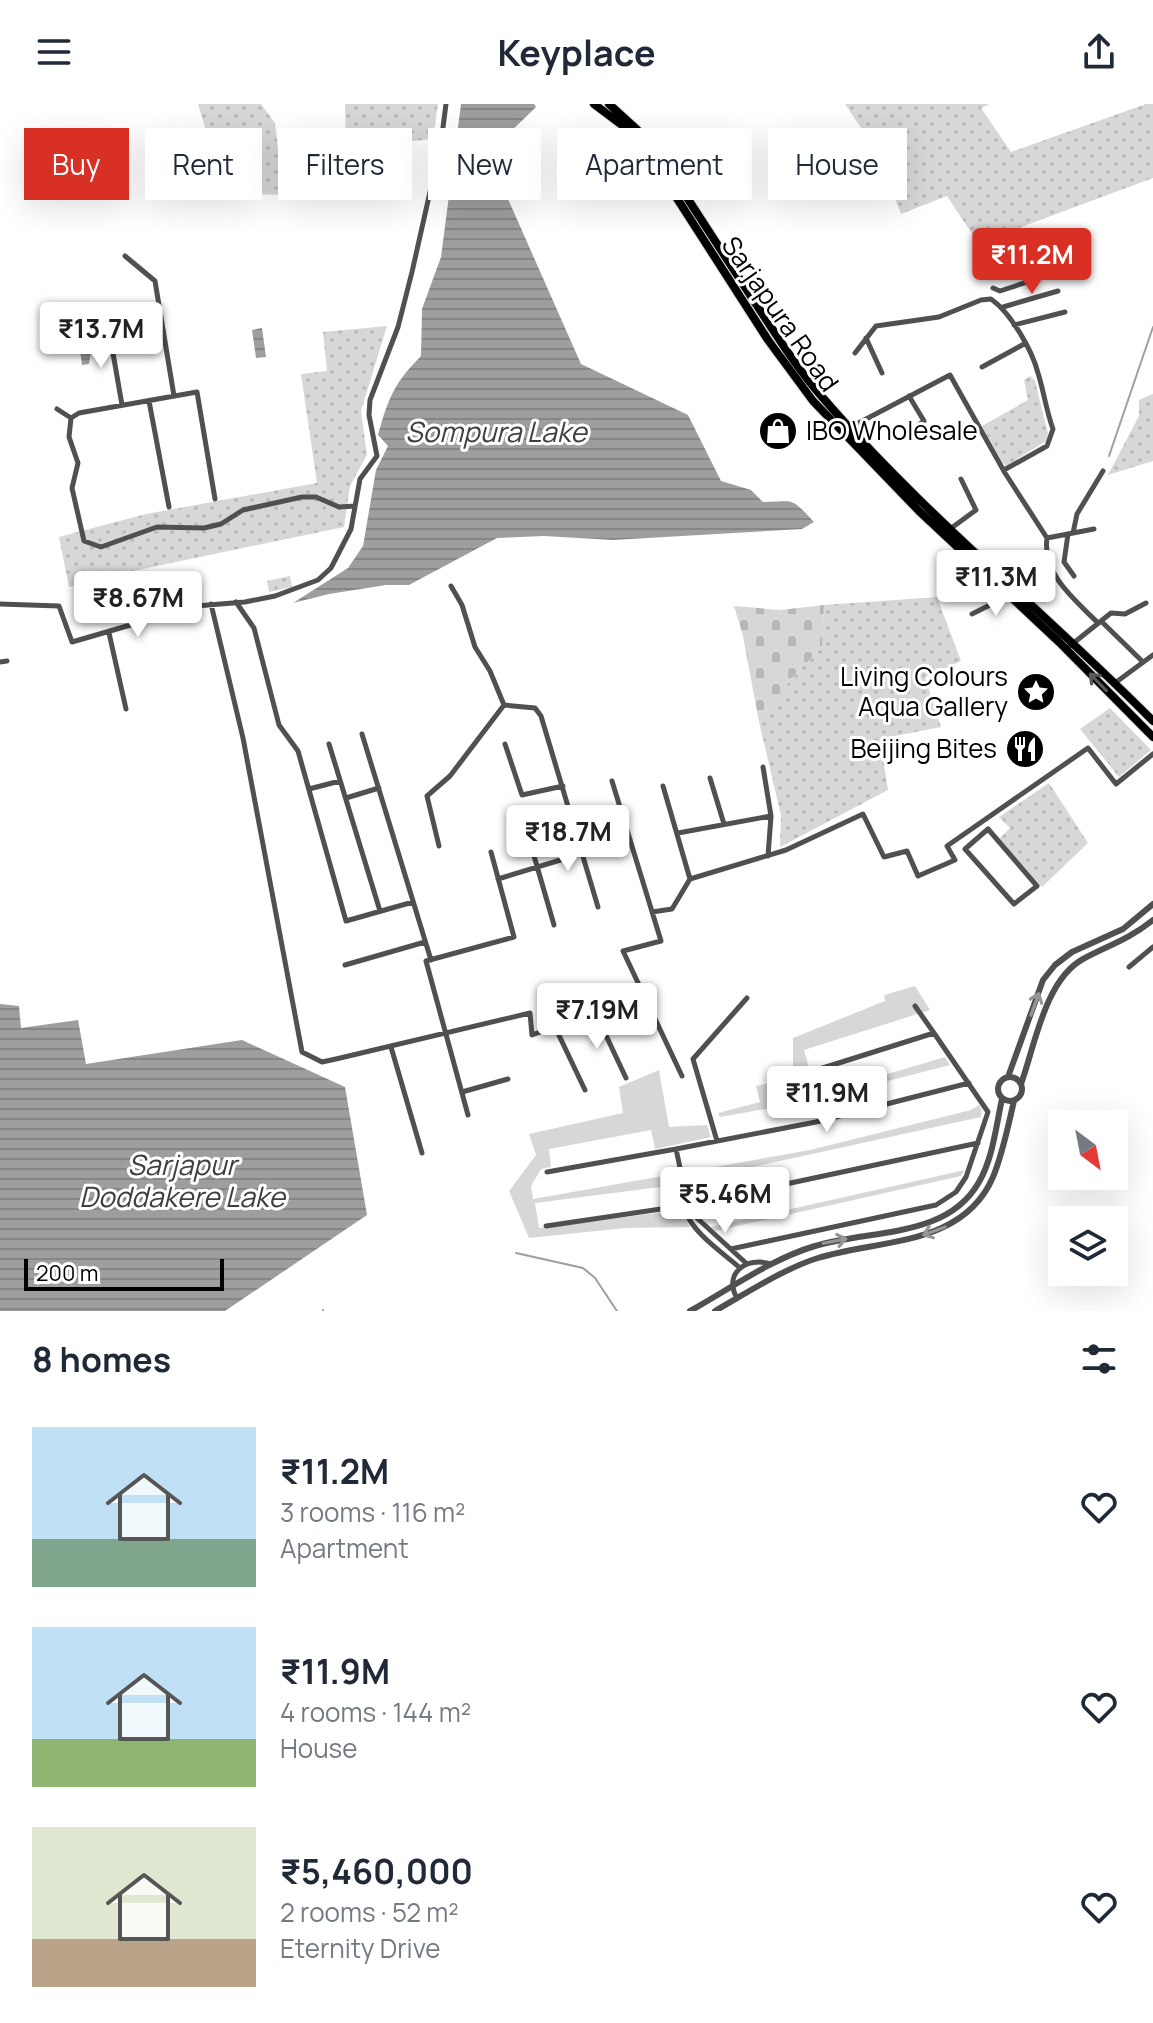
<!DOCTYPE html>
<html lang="en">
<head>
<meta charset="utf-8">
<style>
  body { margin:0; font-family:Manrope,sans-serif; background:#f2f2f3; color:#1f2937; height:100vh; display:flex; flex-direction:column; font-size:30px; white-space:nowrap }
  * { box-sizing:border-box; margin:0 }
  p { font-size:26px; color:#747a83 }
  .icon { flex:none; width:44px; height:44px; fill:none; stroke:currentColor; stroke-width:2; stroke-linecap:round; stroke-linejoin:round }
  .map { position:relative; height:1207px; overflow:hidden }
  .details { display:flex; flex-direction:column; background:#fff; flex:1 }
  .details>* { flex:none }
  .guide { position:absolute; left:24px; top:24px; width:1106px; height:72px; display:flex; gap:16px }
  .needle { width:52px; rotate:148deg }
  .controls { position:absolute; left:1048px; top:1006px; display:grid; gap:16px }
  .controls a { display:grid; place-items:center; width:80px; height:80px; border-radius:0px; background:#fff; box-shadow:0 8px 32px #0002; font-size:40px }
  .scale { position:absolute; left:24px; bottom:20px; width:200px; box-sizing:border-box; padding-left:8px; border:4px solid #000; border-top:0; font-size:22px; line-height:28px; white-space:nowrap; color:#000; -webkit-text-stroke:6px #fff; paint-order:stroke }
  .price { position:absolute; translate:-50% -68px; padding:0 18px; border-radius:8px; background:#fff; color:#222; font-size:26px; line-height:52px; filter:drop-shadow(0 2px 4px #0008) }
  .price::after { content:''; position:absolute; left:50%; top:48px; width:24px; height:18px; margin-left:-12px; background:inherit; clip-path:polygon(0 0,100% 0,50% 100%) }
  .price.active { background:#d93025; color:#fff }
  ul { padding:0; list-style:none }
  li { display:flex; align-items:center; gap:24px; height:200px; padding:0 32px }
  li span { display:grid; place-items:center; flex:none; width:224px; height:160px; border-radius:0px; color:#555 }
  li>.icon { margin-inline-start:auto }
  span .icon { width:96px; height:96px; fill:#fffc; stroke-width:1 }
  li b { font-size:34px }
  h2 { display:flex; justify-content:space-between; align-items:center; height:96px; padding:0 32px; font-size:34px }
  .chip { padding:0 28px; border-radius:0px; background:#fff; box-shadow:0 8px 32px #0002; font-size:28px; line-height:72px }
  .chip.active { background:#d93025; color:#fff }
  header { display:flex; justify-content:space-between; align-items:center; height:104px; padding:0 32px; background:#fff; font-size:36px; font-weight:700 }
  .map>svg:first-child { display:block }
</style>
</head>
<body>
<header><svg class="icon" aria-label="menu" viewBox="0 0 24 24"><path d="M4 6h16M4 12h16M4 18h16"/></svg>Keyplace<svg class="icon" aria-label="share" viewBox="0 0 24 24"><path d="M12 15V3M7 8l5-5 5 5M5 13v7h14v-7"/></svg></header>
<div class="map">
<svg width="1153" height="1207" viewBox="0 0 1153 1207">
  <defs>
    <pattern id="grass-dots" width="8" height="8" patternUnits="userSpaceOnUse" patternTransform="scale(2)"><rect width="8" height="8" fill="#d7d7d7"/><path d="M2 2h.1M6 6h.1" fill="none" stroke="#b7b7b7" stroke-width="1.8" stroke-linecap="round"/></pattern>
    <pattern id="cemetery-stones" width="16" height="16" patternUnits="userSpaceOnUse" patternTransform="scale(2)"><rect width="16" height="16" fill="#d7d7d7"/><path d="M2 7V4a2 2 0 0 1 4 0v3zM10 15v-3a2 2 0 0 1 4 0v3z" fill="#b7b7b7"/></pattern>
    <pattern id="water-rules" width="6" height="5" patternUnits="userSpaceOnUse" patternTransform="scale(2)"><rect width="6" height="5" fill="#9e9e9e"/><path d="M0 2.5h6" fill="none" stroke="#868686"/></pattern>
  </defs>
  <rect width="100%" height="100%" fill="#fff"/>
  <!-- grass -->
  <path fill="url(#grass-dots)" d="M 198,0 L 261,0 L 275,19 L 283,91 L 202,88 L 216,60 Z
    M 345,0 L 438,0 L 433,35 L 346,44 Z
    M 845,0 L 990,0 L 981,4 L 1011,48 L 1146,0 L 1153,0 L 1153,74 L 978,139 L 947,92 L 901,110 L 875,45 Z
    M 387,222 L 361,307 L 367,351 L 350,382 L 344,423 L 133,467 L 69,483 L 59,433 L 146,410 L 317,379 L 301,270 L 327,267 L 323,228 Z
    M 1030,272 L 1035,277 L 1048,330 L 1046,337 L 1006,362 L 1002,358 L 982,322 L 1028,296 L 1024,276 Z
    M 1153,290 L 1153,357 L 1108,371 L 1139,312 L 1139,296 Z
    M 290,472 L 292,483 L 269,488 L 267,477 Z
    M 937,493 L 961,557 L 925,573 L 941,623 L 880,635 L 888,686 L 780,743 L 781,711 L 759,618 L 790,576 L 822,543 L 824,501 Z
    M 1110,604 L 1151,646 L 1119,673 L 1080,625 Z
    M 1049,679 L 1088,739 L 1042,783 L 999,735 L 1010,724 L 999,713 Z"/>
  <!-- cemetery -->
  <path fill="url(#cemetery-stones)" d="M 824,501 L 822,543 L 790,576 L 759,618 L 743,532 L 734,502 L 780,506 Z"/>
  <!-- garden -->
  <path fill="#d7d7d7" d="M 915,882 L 930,906 L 804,946 L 810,967 L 803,969 L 810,993 L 945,953 L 950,961 L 806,998 L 720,1013 L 718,1009 L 760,998 L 756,982 L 793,973 L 793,934 L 885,897 L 884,891 Z
    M 659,966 L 669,1023 L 707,1021 L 711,1033 L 655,1045 L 651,1026 L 549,1045 L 551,1063 L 541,1065 L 531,1082 L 533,1095 L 674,1070 L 676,1081 L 535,1099 L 539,1124 L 681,1106 L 690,1123 L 625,1124 L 529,1134 L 509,1087 L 536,1051 L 529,1030 L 623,1009 L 619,983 Z
    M 979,1001 L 982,1006 L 981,1013 L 689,1077 L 687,1068 L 810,1046 L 971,1006 Z
    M 965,1066 L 961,1072 L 715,1127 L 711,1123 Z"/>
  <!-- water -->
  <path fill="url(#water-rules)" d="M 461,0 L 534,0 L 536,3 L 498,40 L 500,77 L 581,260 L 688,311 L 721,377 L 751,386 L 763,398 C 797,397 790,393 814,418 L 802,425 L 613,436 L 544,432 L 497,434 L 409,481 L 386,481 L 329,490 L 293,499 L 348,464 L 363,442 L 376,366 L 388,342 L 378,331 C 388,295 394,279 421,252 L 422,205 L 441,153 Z
    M 262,224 L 266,253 L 256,254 L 252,226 Z
    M 82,228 L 91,246 L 89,260 L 82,261 L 78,231 Z
    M 0,900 L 19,902 L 21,924 L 78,916 L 86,960 L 242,936 L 345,983 L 367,1111 L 225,1207 L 0,1207 Z"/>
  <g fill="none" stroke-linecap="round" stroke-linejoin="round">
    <!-- stream -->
    <path stroke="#9e9e9e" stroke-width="2" d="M 1109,352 L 1153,223
      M 516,1149 L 583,1164 L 595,1174 L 617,1207
      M 323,1206 L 323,1207"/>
    <!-- primary casing -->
    <g stroke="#dbdbdb" stroke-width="10">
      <path id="primary" d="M 594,0 L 622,21 L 653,57 L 768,236 L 813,297 L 919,407 L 1059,538 L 1153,633
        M 609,0 L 644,32 L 660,52 C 692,102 724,151 756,200 C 777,232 798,266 823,294 C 924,411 1045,508 1153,617"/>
    </g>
    <!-- minor -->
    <path stroke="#505050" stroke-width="5" d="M 125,152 L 155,177 L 174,292
      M 993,184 L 1000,187 L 1073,163
      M 1003,203 L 1058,187
      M 1014,221 L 1065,208
      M 866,234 L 882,269
      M 855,249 L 876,222 L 939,213 L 981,196 L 991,195 C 1011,209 1032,246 1038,269 C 1044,288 1046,306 1053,325 L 1047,342 L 1004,366
      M 982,263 L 1024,240
      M 149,297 L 169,403
      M 122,301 L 109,226 L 161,216
      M 57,305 L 71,314
      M 849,324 L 950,271 L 1005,369 L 1047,434 C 1042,470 1074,495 1098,519
      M 908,328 L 924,317 L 909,292
      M 215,395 L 197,288 L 79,309 L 71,314 L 69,333 L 78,359 L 72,384 L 84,437 L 101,443 L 157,423 L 204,424 L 221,420 L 243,406 L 302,393 L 316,393 L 339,403 L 355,402
      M 950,425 L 976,406 L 961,375
      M 1073,429 L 1077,410 L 1103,367
      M 1068,430 L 1064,458 L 1074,472
      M 1047,434 L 1094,425
      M 451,482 L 462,501 L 475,543 L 490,567 L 504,601
      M 236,498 L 254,524 L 279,621 L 298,647 L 346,817 L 413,798
      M 0,500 L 59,502 L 72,538 L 196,502 L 245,498 L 275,492 L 318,476 L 331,464 L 351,425 L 360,375 L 377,352 L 369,311 L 370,296 L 398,223 L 412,168 L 441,39 L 446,0
      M 211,500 L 243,634 L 302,948 L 322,958 L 336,955 L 530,909 L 532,931 L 643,890
      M 972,510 L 1008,492
      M 1101,517 L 1143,558
      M 109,529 L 126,605
      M 1066,545 L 1111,509 L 1125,510 L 1146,499
      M 0,558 L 7,557
      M 1115,579 L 1153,551
      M 504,601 L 535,604 L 541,612 L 598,803
      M 362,630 L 431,856
      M 329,640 L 380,807
      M 505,640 L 522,691 L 563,682
      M 763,663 L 771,712 L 768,752
      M 710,674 L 724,720
      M 612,677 L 661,837 L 623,847 L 682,972
      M 663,682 L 690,775
      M 309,685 L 340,677
      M 346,694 L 379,684
      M 988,725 L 1037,782 L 1014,800 L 965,745 Z
      M 678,729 L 771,712
      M 530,738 L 554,821
      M 439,742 L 427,692 L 450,672 L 504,601
      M 498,775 L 630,735
      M 652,808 L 672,805 L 690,775 L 786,746 L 863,710 L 884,753 L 907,747 L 918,772 L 955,756 L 947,742 L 1088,644 L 1116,680 L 1153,650
      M 345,861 L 425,838
      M 1129,863 L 1153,843
      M 915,902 L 934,929
      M 595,908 L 626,974
      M 555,923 L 585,986
      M 391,943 L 422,1049
      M 462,988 L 508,975
      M 468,1011 L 426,857 L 514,833 L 491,748
      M 717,1037 L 693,955 L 747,894
      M 676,1045 L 816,1018 L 969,979
      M 547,1068 L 676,1045 L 688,1101 L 685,1107 C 694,1130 722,1148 740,1164
      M 689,1102 L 698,1115 L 747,1160
      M 546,1122 L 688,1101 L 978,1039
      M 731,1145 L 936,1101 L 956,1088 L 966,1073 L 988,1008 L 934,929 L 810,968
      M 737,1194 C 723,1170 746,1152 771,1160"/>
    <!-- tertiary -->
    <path stroke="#505050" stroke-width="6" d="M998 985a12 12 0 1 1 24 0a12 12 0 1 1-24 0Z
      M 1008,973 L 1043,876 L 1055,861 L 1072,848 L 1123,825 L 1153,800
      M 1021,980 C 1035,941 1045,876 1083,855 C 1109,841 1128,836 1153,816
      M 690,1207 C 730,1185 771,1155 815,1142 C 870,1125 947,1135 979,1078 C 993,1054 996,1022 1002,995
      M 715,1207 C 745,1190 785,1164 818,1154 C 879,1135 963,1143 993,1073 C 1003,1049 1008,1022 1014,997"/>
    <!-- primary -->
    <use href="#primary" stroke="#000" stroke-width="8"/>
  </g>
  <!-- one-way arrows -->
  <defs><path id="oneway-shaft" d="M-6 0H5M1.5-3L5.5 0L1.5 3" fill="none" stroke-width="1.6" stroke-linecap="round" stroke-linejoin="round" transform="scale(2)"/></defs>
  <use stroke="#595959" href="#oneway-shaft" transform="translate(1098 578) rotate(-134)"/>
  <g stroke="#969696">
    <use href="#oneway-shaft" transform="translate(1035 900) rotate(-70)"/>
    <use href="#oneway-shaft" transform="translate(934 1127) rotate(160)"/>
    <use href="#oneway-shaft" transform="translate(835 1137) rotate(-11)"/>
  </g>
  <!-- icons -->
  <defs>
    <g id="shop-disc" transform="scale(2)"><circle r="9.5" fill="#000" stroke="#fff"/><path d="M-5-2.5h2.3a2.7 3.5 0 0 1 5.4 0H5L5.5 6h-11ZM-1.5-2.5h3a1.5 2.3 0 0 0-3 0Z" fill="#fff"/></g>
    <g id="sight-disc" transform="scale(2)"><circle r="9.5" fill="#000" stroke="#fff"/><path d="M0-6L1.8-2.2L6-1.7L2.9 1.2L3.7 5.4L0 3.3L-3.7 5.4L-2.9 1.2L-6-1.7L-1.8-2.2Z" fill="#fff"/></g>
    <g id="restaurant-disc" transform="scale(2)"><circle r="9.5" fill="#000" stroke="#fff"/><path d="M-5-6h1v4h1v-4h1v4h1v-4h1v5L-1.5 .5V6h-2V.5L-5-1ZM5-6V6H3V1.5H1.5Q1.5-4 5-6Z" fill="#fff"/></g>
  </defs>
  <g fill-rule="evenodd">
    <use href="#shop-disc" x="778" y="327"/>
    <use href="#sight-disc" x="1036" y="588"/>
    <use href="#restaurant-disc" x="1025" y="645"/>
  </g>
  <g text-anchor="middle" stroke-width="6" stroke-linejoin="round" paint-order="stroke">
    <!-- street labels -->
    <g font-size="26" fill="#000" stroke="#fff">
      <text transform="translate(780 210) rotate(55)" y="9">Sarjapura Road</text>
    </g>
    <!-- poi labels -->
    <g font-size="26" fill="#000" stroke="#fff" text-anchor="end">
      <text x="806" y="336" text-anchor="start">IBO Wholesale</text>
      <text x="1008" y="582">Living Colours<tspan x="1008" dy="30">Aqua Gallery</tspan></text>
      <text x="997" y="654">Beijing Bites</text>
    </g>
    <!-- water labels -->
    <g font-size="28" font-style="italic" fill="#3f3f3f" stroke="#fff">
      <text x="496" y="338">Sompura Lake</text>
      <text x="182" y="1071">Sarjapur<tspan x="182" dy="32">Doddakere Lake</tspan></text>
    </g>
  </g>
</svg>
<div class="controls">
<a><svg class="needle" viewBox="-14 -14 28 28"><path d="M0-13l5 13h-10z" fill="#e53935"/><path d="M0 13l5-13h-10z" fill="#747a83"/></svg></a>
<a><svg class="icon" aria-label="layers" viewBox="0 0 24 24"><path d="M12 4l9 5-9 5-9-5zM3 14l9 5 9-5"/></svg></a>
</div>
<div class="scale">200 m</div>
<b class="price active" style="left:1032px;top:192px">₹11.2M</b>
<b class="price" style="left:101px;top:266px">₹13.7M</b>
<b class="price" style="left:996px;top:514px">₹11.3M</b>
<b class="price" style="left:138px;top:535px">₹8.67M</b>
<b class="price" style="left:568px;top:769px">₹18.7M</b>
<b class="price" style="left:597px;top:947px">₹7.19M</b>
<b class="price" style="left:827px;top:1030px">₹11.9M</b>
<b class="price" style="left:725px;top:1131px">₹5.46M</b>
<div class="guide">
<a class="chip active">Buy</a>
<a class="chip">Rent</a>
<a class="chip">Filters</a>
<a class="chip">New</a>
<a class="chip">Apartment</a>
<a class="chip">House</a>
</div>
</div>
<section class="details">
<h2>8 homes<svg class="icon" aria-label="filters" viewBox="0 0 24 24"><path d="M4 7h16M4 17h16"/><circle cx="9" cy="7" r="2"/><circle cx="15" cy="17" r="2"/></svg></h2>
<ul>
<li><span style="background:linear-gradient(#bfe0f5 70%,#7fa58c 0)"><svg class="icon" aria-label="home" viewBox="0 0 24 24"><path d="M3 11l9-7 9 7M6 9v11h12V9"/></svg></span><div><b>₹11.2M</b><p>3 rooms · 116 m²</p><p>Apartment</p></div><svg class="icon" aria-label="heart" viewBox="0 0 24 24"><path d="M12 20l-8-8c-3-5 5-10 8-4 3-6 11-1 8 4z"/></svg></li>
<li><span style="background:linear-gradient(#bfe0f5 70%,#8fb573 0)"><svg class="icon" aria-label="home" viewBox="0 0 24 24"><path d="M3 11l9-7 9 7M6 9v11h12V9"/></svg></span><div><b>₹11.9M</b><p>4 rooms · 144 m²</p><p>House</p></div><svg class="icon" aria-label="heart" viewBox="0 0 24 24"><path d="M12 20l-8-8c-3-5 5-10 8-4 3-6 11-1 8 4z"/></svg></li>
<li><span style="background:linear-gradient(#dfe7d0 70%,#b9a48a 0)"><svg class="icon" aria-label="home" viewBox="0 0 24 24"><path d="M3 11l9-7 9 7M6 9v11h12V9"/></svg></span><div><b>₹5,460,000</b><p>2 rooms · 52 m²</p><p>Eternity Drive</p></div><svg class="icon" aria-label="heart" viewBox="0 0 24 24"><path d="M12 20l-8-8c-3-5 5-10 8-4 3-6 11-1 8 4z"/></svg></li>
</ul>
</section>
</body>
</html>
